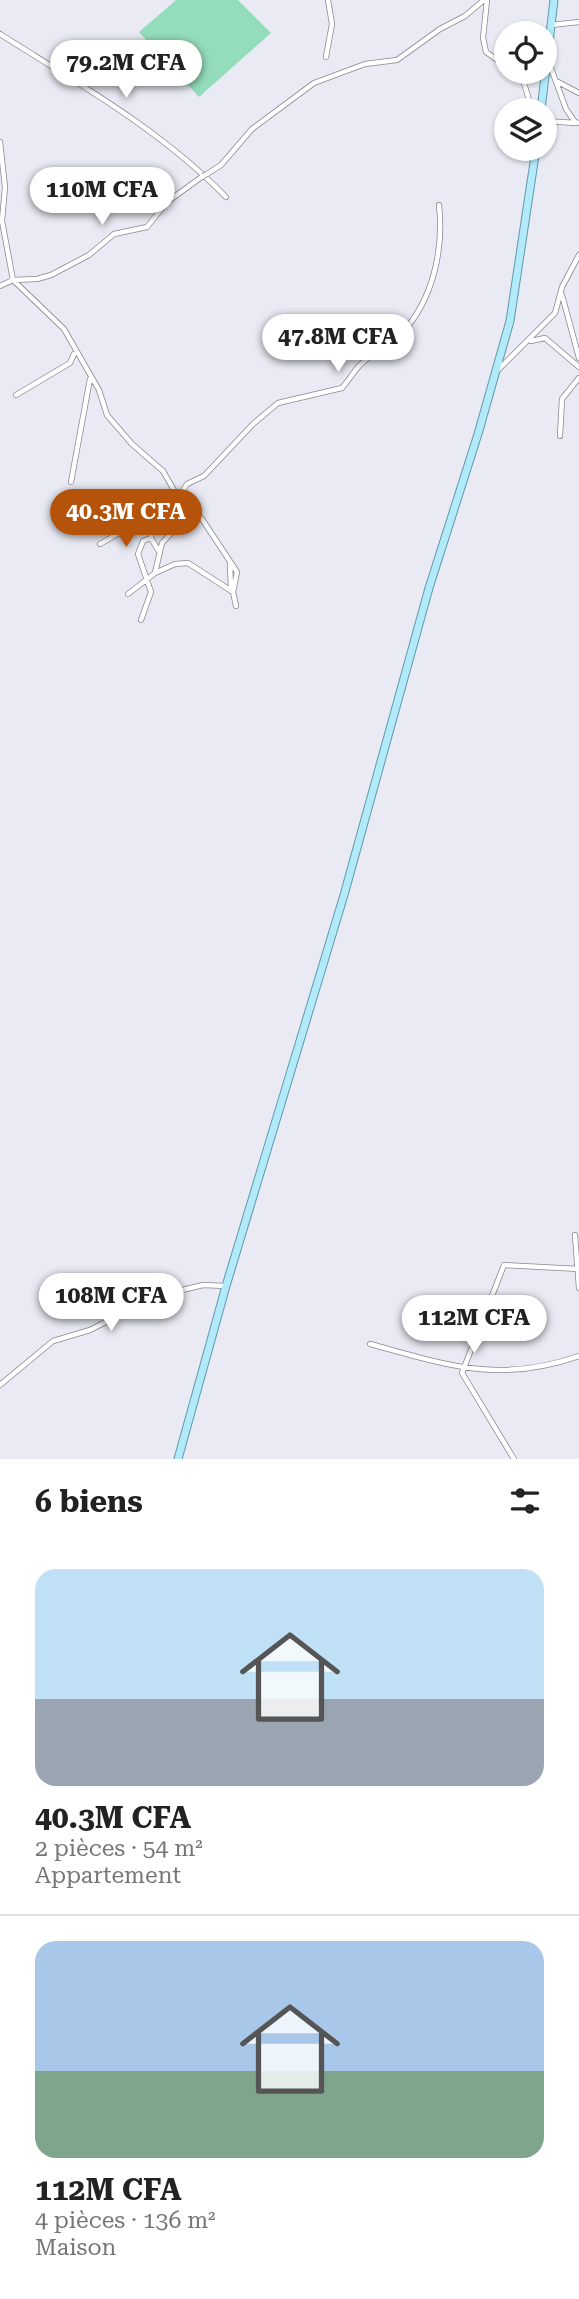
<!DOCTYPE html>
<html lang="fr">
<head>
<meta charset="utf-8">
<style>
  body { margin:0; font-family:"Roboto Serif",serif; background:#f2f2f2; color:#222; height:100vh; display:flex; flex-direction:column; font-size:26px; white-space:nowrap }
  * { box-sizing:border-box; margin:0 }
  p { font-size:23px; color:#767676 }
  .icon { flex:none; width:38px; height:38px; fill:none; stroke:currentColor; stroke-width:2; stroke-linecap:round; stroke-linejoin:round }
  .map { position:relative; height:1459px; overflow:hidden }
  .sheet { display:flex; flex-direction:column; background:#fff; flex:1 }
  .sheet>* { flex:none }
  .tools { position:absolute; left:494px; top:21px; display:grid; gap:14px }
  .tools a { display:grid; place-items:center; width:63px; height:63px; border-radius:50%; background:#fff; box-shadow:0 2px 5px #0004; font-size:35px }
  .price { position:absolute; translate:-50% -60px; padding:0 16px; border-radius:24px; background:#fff; color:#222; font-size:23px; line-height:46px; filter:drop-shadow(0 2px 4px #0008) }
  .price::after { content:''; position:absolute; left:50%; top:42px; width:21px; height:16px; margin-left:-10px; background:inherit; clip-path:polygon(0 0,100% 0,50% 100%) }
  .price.selected { background:#b45309; color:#fff }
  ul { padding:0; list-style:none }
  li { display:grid; align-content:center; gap:14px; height:371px; padding:0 35px }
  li+li { border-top:2px solid #e0e0e0 }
  li span { display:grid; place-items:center; height:217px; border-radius:21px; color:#555 }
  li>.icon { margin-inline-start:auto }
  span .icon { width:126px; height:126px; fill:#fffc; stroke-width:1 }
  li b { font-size:30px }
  h2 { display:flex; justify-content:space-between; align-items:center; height:84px; padding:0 35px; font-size:30px }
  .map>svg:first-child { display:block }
</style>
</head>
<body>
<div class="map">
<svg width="579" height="1459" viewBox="0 0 579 1459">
  <rect width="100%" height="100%" fill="#e9eaf3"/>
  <!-- green -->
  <path fill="#94ddbb" d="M 176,0 L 238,0 L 271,33 L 199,97 L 139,32 Z"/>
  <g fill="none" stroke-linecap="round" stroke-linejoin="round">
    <!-- minor casing -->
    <g stroke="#878890" stroke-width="6">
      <path id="minor" d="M 487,0 L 483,38 L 486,52 L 506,66
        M 551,25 L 579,22
        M 0,34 C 79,84 161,130 226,197
        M 326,57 L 332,24 L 328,0
        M 548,60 L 566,109 L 575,122 L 579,123
        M 514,72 L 523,80 L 532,110
        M 558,82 L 579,93
        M 544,121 L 576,123
        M 0,142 L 5,187 L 2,221 L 13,280 L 64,329 L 99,390 L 107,415 L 132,444 L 163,471 L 175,492 L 202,519 L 237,572 L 233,592 L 236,606
        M 207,174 L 221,165 L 252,129 L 314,83 L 365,64 L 397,60 L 440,29 L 465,16 L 484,0
        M 0,286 L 13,280 L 37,279 L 51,275 L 89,255 L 114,234 L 147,227 L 167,202 L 203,176
        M 562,295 L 579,358
        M 531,341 L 545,338 L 579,367
        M 496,372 L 555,313 L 562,287 L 579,255
        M 16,395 L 70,363 L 74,354
        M 560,436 L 562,399 L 579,378
        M 71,482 L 90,379
        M 175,492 L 182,492 L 187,484 L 204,476 L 253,424 L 278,403 L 342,388 C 348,381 353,373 359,366 C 370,354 389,346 402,333 C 433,300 444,249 439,205
        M 153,515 L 151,538 L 158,550
        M 100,544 L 181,498
        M 230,563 L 231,591
        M 155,573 L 175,564 L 188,563 L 233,592
        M 128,594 L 155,573 L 162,543 L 175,529 L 187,502
        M 141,620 L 151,592 L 138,554 L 143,541 L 151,538
        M 575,1235 L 579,1288
        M 370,1344 C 448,1365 498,1384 579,1356
        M 0,1385 L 53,1341 L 90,1330 L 157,1296 L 203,1285 L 226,1286
        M 514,1459 L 462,1373 L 504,1265 L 579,1269"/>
    </g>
    <!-- primary casing -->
    <g stroke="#5e9aac" stroke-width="9">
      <path id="primary" d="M 541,110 L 554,0
        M 178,1459 L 226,1286 L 344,895 L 429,588 L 478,434 L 510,321 L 536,149"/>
    </g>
    <!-- minor -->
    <use href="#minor" stroke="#fff" stroke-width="4.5"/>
    <!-- primary -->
    <use href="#primary" stroke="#b3eafa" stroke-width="7"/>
    <!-- minor-bridge casing -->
    <g stroke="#878890" stroke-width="6" stroke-linecap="butt">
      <path id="minor-bridge" d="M 203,176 L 207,174"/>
    </g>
    <!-- minor-bridge -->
    <use href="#minor-bridge" stroke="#fff" stroke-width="4.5"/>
  </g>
</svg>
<div class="tools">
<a><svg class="icon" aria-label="locate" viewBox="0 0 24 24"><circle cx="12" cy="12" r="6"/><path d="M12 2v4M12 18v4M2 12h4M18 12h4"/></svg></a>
<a><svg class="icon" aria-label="layers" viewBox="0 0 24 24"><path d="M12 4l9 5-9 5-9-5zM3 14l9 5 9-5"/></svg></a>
</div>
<b class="price" style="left:126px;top:100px">79.2M CFA</b>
<b class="price" style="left:102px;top:227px">110M CFA</b>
<b class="price" style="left:338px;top:374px">47.8M CFA</b>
<b class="price selected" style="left:126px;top:549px">40.3M CFA</b>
<b class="price" style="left:111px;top:1333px">108M CFA</b>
<b class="price" style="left:474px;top:1355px">112M CFA</b>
</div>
<section class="sheet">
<h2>6 biens<svg class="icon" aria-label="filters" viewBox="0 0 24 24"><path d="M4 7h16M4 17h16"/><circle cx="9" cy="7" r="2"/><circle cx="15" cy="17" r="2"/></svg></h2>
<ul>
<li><span style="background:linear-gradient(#bfe0f5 60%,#9aa5b1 0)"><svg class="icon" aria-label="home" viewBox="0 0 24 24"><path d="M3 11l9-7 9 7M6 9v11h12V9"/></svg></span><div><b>40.3M CFA</b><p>2 pièces · 54 m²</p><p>Appartement</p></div></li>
<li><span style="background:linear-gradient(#a9c7e8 60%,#7fa58c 0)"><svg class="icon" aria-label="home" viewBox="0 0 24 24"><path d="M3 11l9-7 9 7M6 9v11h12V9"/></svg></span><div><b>112M CFA</b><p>4 pièces · 136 m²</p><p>Maison</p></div></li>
</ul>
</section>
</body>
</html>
